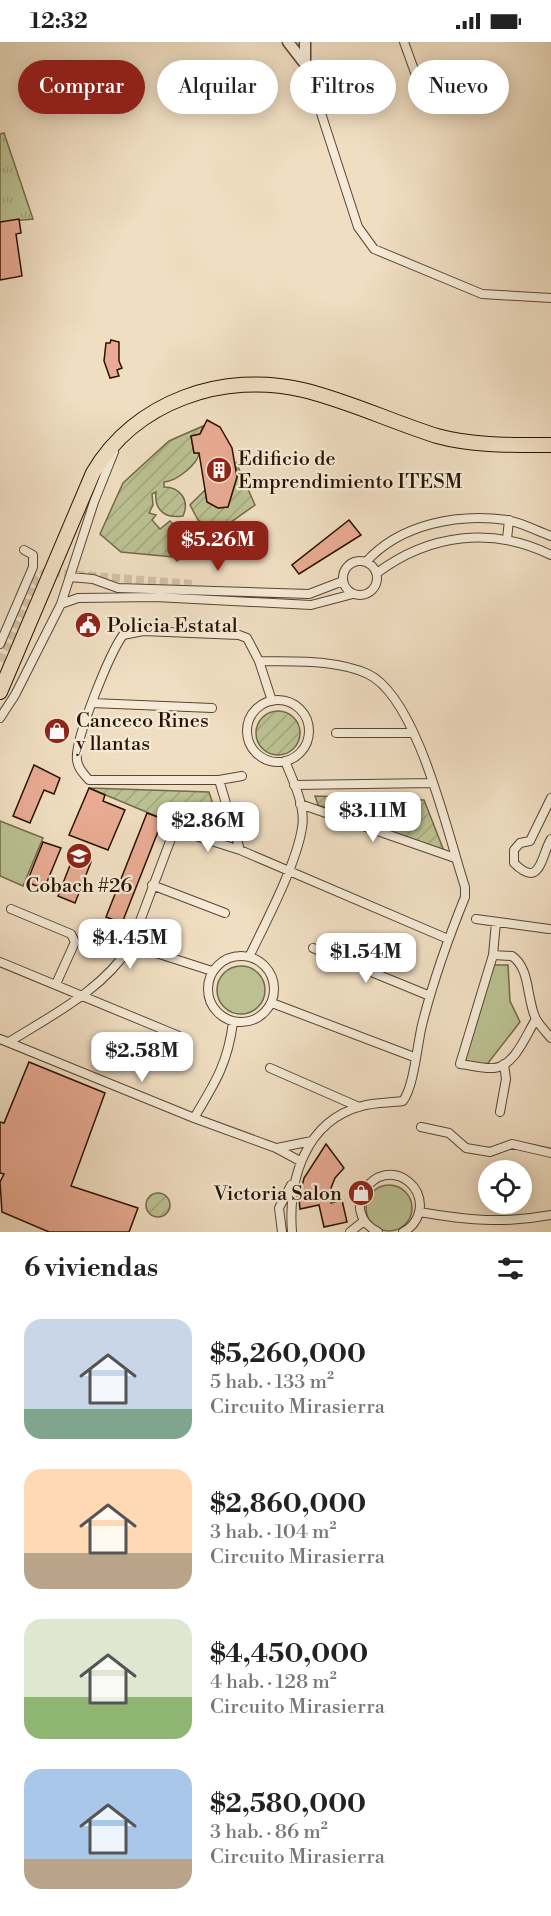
<!DOCTYPE html>
<html lang="es">
<head>
<meta charset="utf-8">
<style>
  body { margin:0; font-family:"Libre Bodoni",serif; background:#f6f6f6; color:#222; height:100vh; display:flex; flex-direction:column; font-size:22px; white-space:nowrap }
  * { box-sizing:border-box; margin:0 }
  p { font-size:20px; color:#767676 }
  .icon { flex:none; width:33px; height:33px; fill:none; stroke:currentColor; stroke-width:2; stroke-linecap:round; stroke-linejoin:round }
  .map { position:relative; height:1190px; overflow:hidden }
  .side { display:flex; flex-direction:column; background:#fff; flex:1 }
  .side>* { flex:none }
  .top-card { position:absolute; left:18px; top:18px; width:516px; height:54px; display:flex; gap:12px }
  .tools { position:absolute; left:478px; top:1118px; display:grid; gap:12px }
  .tools a { display:grid; place-items:center; width:54px; height:54px; border-radius:50%; background:#fff; box-shadow:0 3px 15px #0003; font-size:30px }
  .price { position:absolute; translate:-50% -51px; padding:0 14px; border-radius:12px; background:#fff; color:#222; font-size:20px; line-height:39px; filter:drop-shadow(0 2px 3px #0008) }
  .price::after { content:''; position:absolute; left:50%; top:36px; width:18px; height:14px; margin-left:-9px; background:inherit; clip-path:polygon(0 0,100% 0,50% 100%) }
  .price.current { background:#8f2418; color:#fff }
  ul { padding:0; list-style:none }
  li { display:flex; align-items:center; gap:18px; height:150px; padding:0 24px }
  li span { display:grid; place-items:center; flex:none; width:168px; height:120px; border-radius:18px; color:#555 }
  li>.icon { margin-inline-start:auto }
  span .icon { width:72px; height:72px; fill:#fffc; stroke-width:1 }
  li b { font-size:26px }
  h2 { display:flex; justify-content:space-between; align-items:center; height:72px; padding:0 24px; font-size:26px }
  .chip { padding:0 21px; border-radius:27px; background:#fff; box-shadow:0 3px 15px #0003; font-size:21px; line-height:54px }
  .chip.current { background:#8f2418; color:#fff }
  .status { display:flex; justify-content:space-between; align-items:center; height:42px; padding:0 30px; background:#fff; direction:ltr }
  .status svg { height:16px; fill:currentColor }
  .map>svg:first-child { display:block }
</style>
</head>
<body>
<div class="status"><b>12:32</b><svg viewBox="0 0 49 12"><path d="M0 12V9h3v3zM5 12V6h3v6zM10 12V3h3v9zM15 12V0h3v12zM26 1h20v11H26zM47 4h2v5h-2z"/></svg></div>
<div class="map">
<svg width="551" height="1190" viewBox="0 0 551 1190">
  <defs>
    <pattern id="grass-tufts" width="24" height="20" patternUnits="userSpaceOnUse" patternTransform="scale(1.5)"><rect width="24" height="20" fill="#bbc192"/><path d="M3 7l-1-3M5 7V3M7 7l1-3M15 17l-1-3M17 17v-4M19 17l1-3" fill="none" stroke="#a1a57c"/></pattern>
    <pattern id="garden-furrows" width="10" height="10" patternUnits="userSpaceOnUse" patternTransform="scale(1.5)"><rect width="10" height="10" fill="#bbc192"/><path d="M-1 1l2-2M0 10L10 0M9 11l2-2" fill="none" stroke="#a1a57c"/></pattern>
  </defs>
  <rect width="100%" height="100%" fill="#f0dec2"/>
  <filter id="stains"><feTurbulence type="fractalNoise" baseFrequency=".00333" numOctaves="4"/><feColorMatrix values="0 0 0 0 .2 0 0 0 0 .09 0 0 0 0 .02 0 0 0 .5 -.17"/></filter>
  <radialGradient id="worn" r=".72"><stop offset=".6" stop-color="#630" stop-opacity="0"/><stop offset="1" stop-color="#630" stop-opacity=".3"/></radialGradient>
  <!-- grass -->
  <path fill="url(#grass-tufts)" stroke="#726a49" stroke-width="1.5" d="M 4,91 L 33,177 L 0,180 L 0,92 Z"/>
  <!-- park -->
  <path fill="#bbc192" stroke="#726a49" stroke-width="1.5" d="M 0,779 L 43,796 L 23,844 L 0,834 Z
    M 491,923 L 508,923 L 510,959 L 520,980 L 485,1025 L 462,1020 Z
    M217 948a24 24 0 1 1 48 0a24 24 0 1 1-48 0Z
    M366 1166a23 23 0 1 1 46 0a23 23 0 1 1-46 0Z"/>
  <!-- garden -->
  <path fill="url(#garden-furrows)" stroke="#726a49" stroke-width="1.5" d="M 203,384 L 200,392 L 191,394 L 194,411 L 199,411 C 198,422 177,439 164,440 L 164,445 C 180,445 190,458 183,474 C 165,477 154,468 156,450 L 152,452 L 153,463 L 149,471 L 156,473 L 152,478 L 160,487 L 170,479 C 182,490 186,499 184,514 L 177,519 L 174,515 L 121,510 L 100,492 L 123,441 L 169,399 Z
    M 236,420 L 255,463 L 217,490 L 198,478 L 190,463 L 205,448 L 207,460 L 218,466 L 228,465 L 237,435 Z
    M256 691a22 22 0 1 1 44 0a22 22 0 1 1-44 0Z
    M 89,746 L 209,750 L 224,796 L 163,777 Z
    M 315,754 L 424,758 L 444,809 L 318,763 Z
    M146 1163a12 12 0 1 1 24 0a12 12 0 1 1-24 0Z"/>
  <!-- building -->
  <path fill="#e9ab94" stroke="#291200" stroke-width="1.5" d="M 19,177 L 21,191 L 16,192 L 22,234 L 0,238 L 0,180 Z
    M 111,298 L 119,300 L 119,319 L 122,326 L 117,328 L 119,334 L 110,336 L 104,319 L 106,301 L 110,301 Z
    M 207,378 L 220,385 L 232,406 L 237,435 L 228,465 L 218,466 L 207,460 L 199,411 L 194,411 L 191,394 L 200,392 Z
    M 349,478 L 361,493 L 299,532 L 292,523 Z
    M 34,723 L 60,736 L 54,752 L 44,748 L 30,781 L 13,774 Z
    M 89,746 L 105,753 L 103,759 L 125,768 L 108,808 L 69,793 Z
    M 147,771 L 163,777 L 122,881 L 106,875 Z
    M 43,800 L 61,806 L 44,847 L 27,840 Z
    M 74,813 L 91,820 L 75,861 L 58,854 Z
    M 29,1020 L 105,1051 L 71,1144 L 138,1166 L 129,1190 L 49,1190 L 2,1170 L 0,1140 L 4,1132 L 0,1131 L 0,1080 L 4,1081 Z
    M 326,1102 L 344,1126 L 335,1136 L 331,1146 L 331,1161 L 342,1158 L 347,1180 L 324,1185 L 319,1163 L 300,1167 L 299,1157 L 304,1136 Z"/>
  <g fill="none" stroke-linecap="round" stroke-linejoin="round">
    <!-- minor-tunnel -->
    <path stroke="#d2bfa5" stroke-width="8" stroke-dasharray="8 4" stroke-linecap="butt" d="M 0,619 L 33,542 L 45,530 L 192,542"/>
    <!-- minor casing -->
    <g stroke="#5b4530" stroke-width="10">
      <path id="minor" d="M 404,0 L 426,61
        M 305,22 L 358,185 L 374,207 L 482,252 L 551,256
        M 507,497 L 509,478
        M343 536a17 17 0 1 1 34 0a17 17 0 1 1-34 0Z
        M 366,520 C 400,482 458,471 507,478 C 522,481 537,489 551,494
        M 377,531 C 429,492 492,484 551,513
        M 70,535 L 93,537 L 118,546 L 309,552 L 343,539
        M 61,562 L 78,556 L 155,555 L 311,563 L 353,552
        M 0,602 L 33,525 L 33,513 L 24,508
        M 259,619 C 295,620 335,617 368,632 C 418,656 448,794 465,845 L 465,855 C 448,897 433,939 422,983 C 417,1004 414,1044 403,1059 C 389,1061 375,1060 362,1064 C 305,1079 288,1138 292,1190
        M247 689a31 31 0 1 1 62 0a31 31 0 1 1-62 0Z
        M 92,661 L 212,666
        M 0,676 L 15,653 L 61,562 L 94,460 L 114,410
        M 336,691 L 413,691
        M 242,734 L 219,738 L 89,738 C 84,732 78,727 77,718 C 74,698 110,611 123,593 L 143,589 L 239,593 L 247,596 L 259,619 L 272,659
        M 219,738 L 240,808
        M 294,743 L 433,741
        M 551,756 L 530,799 L 520,801 L 514,808 L 514,821 C 541,848 541,813 551,797
        M 300,762 L 455,816
        M 152,843 L 225,871
        M 11,867 L 71,892 L 75,900 L 56,942
        M 476,877 L 549,887
        M 496,880 L 493,913 L 460,1022 C 470,1023 483,1027 494,1026 C 515,1024 526,993 536,977
        M 131,903 L 212,929
        M 313,906 L 430,954
        M 493,913 L 512,914 C 531,927 526,957 536,977 C 540,984 546,990 551,996
        M208 947a33 33 0 1 1 66 0a33 33 0 1 1-66 0Z
        M 249,915 C 266,880 296,823 302,786 C 306,764 293,739 285,719
        M 0,920 L 179,994
        M 272,961 L 414,1015
        M 0,997 L 194,1076 L 276,1106 L 300,1119
        M 9,1000 C 52,973 103,948 131,903 L 172,794 L 183,790 L 240,808 L 448,897
        M 270,1026 L 359,1065
        M 500,1070 L 506,1037 L 504,1022
        M 194,1076 C 215,1041 228,1021 233,980
        M 421,1085 L 449,1091 L 466,1106 L 490,1110 L 512,1102 L 551,1111
        M 277,1106 L 312,1099
        M 419,1170 C 466,1178 504,1182 551,1173
        M 282,1190 L 279,1166 L 291,1143
        M 350,1190 L 364,1179
        M 378,1190 C 336,1169 376,1113 409,1140 C 416,1146 420,1155 420,1164 C 419,1176 413,1185 403,1190"/>
    </g>
    <!-- tertiary casing -->
    <g stroke="#5b4530" stroke-width="13">
      <path id="tertiary" d="M 288,0 L 305,22
        M 305,22 L 305,0"/>
    </g>
    <!-- trunk casing -->
    <g stroke="#291200" stroke-width="16">
      <path id="trunk" d="M 0,650 L 93,431 C 135,359 224,329 303,348 C 349,359 392,380 437,394 C 473,404 514,403 551,403"/>
    </g>
    <!-- minor -->
    <use href="#minor" stroke="#f5ead7" stroke-width="8"/>
    <!-- tertiary -->
    <use href="#tertiary" stroke="#f5ead7" stroke-width="10"/>
    <!-- trunk -->
    <use href="#trunk" stroke="#f0dec2" stroke-width="14"/>
  </g>
  <!-- icons -->
  <defs>
    <g id="building-disc" transform="scale(1.35)"><circle r="9.5" fill="#8f2418" stroke="#f5ead7"/><path d="M-4-6H4V6H1V3H-1V6H-4ZM-2.5-4.3h1.7v1.8h-1.7ZM.8-4.3h1.7v1.8H.8ZM-2.5-1h1.7V.8h-1.7ZM.8-1h1.7V.8H.8Z" fill="#fff"/></g>
    <g id="civic-disc" transform="scale(1.35)"><circle r="9.5" fill="#8f2418" stroke="#f5ead7"/><path d="M-.6-6.5H3V-4.5H.6V-3L4-1V1h2V6H-6V1h2V-1L-.6-3ZM-1.2 2.5V6h2.4V2.5Z" fill="#fff"/></g>
    <g id="shop-disc" transform="scale(1.35)"><circle r="9.5" fill="#8f2418" stroke="#f5ead7"/><path d="M-5-2.5h2.3a2.7 3.5 0 0 1 5.4 0H5L5.5 6h-11ZM-1.5-2.5h3a1.5 2.3 0 0 0-3 0Z" fill="#fff"/></g>
    <g id="school-disc" transform="scale(1.35)"><circle r="9.5" fill="#8f2418" stroke="#f5ead7"/><path d="M0-5L7-2L0 1L-7-2ZM-4 1L0 2.5L4 1V4Q0 6-4 4Z" fill="#fff"/></g>
  </defs>
  <g fill-rule="evenodd">
    <use href="#building-disc" x="219" y="428"/>
    <use href="#civic-disc" x="88" y="583"/>
    <use href="#shop-disc" x="57" y="689"/>
    <use href="#school-disc" x="79" y="814"/>
    <use href="#shop-disc" x="361" y="1151"/>
  </g>
  <g text-anchor="middle" stroke-width="4.5" stroke-linejoin="round" paint-order="stroke">
    <!-- poi labels -->
    <g font-size="20" fill="#291200" stroke="#f5ead7" text-anchor="start">
      <text x="238" y="423">Edificio de<tspan x="238" dy="23">Emprendimiento ITESM</tspan></text>
      <text x="107" y="590">Policia Estatal</text>
      <text x="76" y="685">Canceco Rines<tspan x="76" dy="23">y llantas</tspan></text>
      <text x="79" y="850" text-anchor="middle">Cobach #26</text>
      <text x="342" y="1158" text-anchor="end">Victoria Salon</text>
    </g>
  </g>
  <rect width="100%" height="100%" filter="url(#stains)"/>
  <rect width="100%" height="100%" fill="url(#worn)"/>
</svg>
<div class="tools">
<a><svg class="icon" aria-label="locate" viewBox="0 0 24 24"><circle cx="12" cy="12" r="6"/><path d="M12 2v4M12 18v4M2 12h4M18 12h4"/></svg></a>
</div>
<b class="price current" style="left:218px;top:530px">$5.26M</b>
<b class="price" style="left:373px;top:801px">$3.11M</b>
<b class="price" style="left:208px;top:811px">$2.86M</b>
<b class="price" style="left:130px;top:928px">$4.45M</b>
<b class="price" style="left:366px;top:942px">$1.54M</b>
<b class="price" style="left:142px;top:1041px">$2.58M</b>
<div class="top-card">
<a class="chip current">Comprar</a>
<a class="chip">Alquilar</a>
<a class="chip">Filtros</a>
<a class="chip">Nuevo</a>
</div>
</div>
<section class="side">
<h2>6 viviendas<svg class="icon" aria-label="filters" viewBox="0 0 24 24"><path d="M4 7h16M4 17h16"/><circle cx="9" cy="7" r="2"/><circle cx="15" cy="17" r="2"/></svg></h2>
<ul>
<li><span style="background:linear-gradient(#c9d6e8 75%,#7fa58c 0)"><svg class="icon" aria-label="home" viewBox="0 0 24 24"><path d="M3 11l9-7 9 7M6 9v11h12V9"/></svg></span><div><b>$5,260,000</b><p>5 hab. · 133 m²</p><p>Circuito Mirasierra</p></div></li>
<li><span style="background:linear-gradient(#ffd9b3 70%,#b9a48a 0)"><svg class="icon" aria-label="home" viewBox="0 0 24 24"><path d="M3 11l9-7 9 7M6 9v11h12V9"/></svg></span><div><b>$2,860,000</b><p>3 hab. · 104 m²</p><p>Circuito Mirasierra</p></div></li>
<li><span style="background:linear-gradient(#dfe7d0 65%,#8fb573 0)"><svg class="icon" aria-label="home" viewBox="0 0 24 24"><path d="M3 11l9-7 9 7M6 9v11h12V9"/></svg></span><div><b>$4,450,000</b><p>4 hab. · 128 m²</p><p>Circuito Mirasierra</p></div></li>
<li><span style="background:linear-gradient(#a9c7e8 75%,#b9a48a 0)"><svg class="icon" aria-label="home" viewBox="0 0 24 24"><path d="M3 11l9-7 9 7M6 9v11h12V9"/></svg></span><div><b>$2,580,000</b><p>3 hab. · 86 m²</p><p>Circuito Mirasierra</p></div></li>
</ul>
</section>
</body>
</html>
